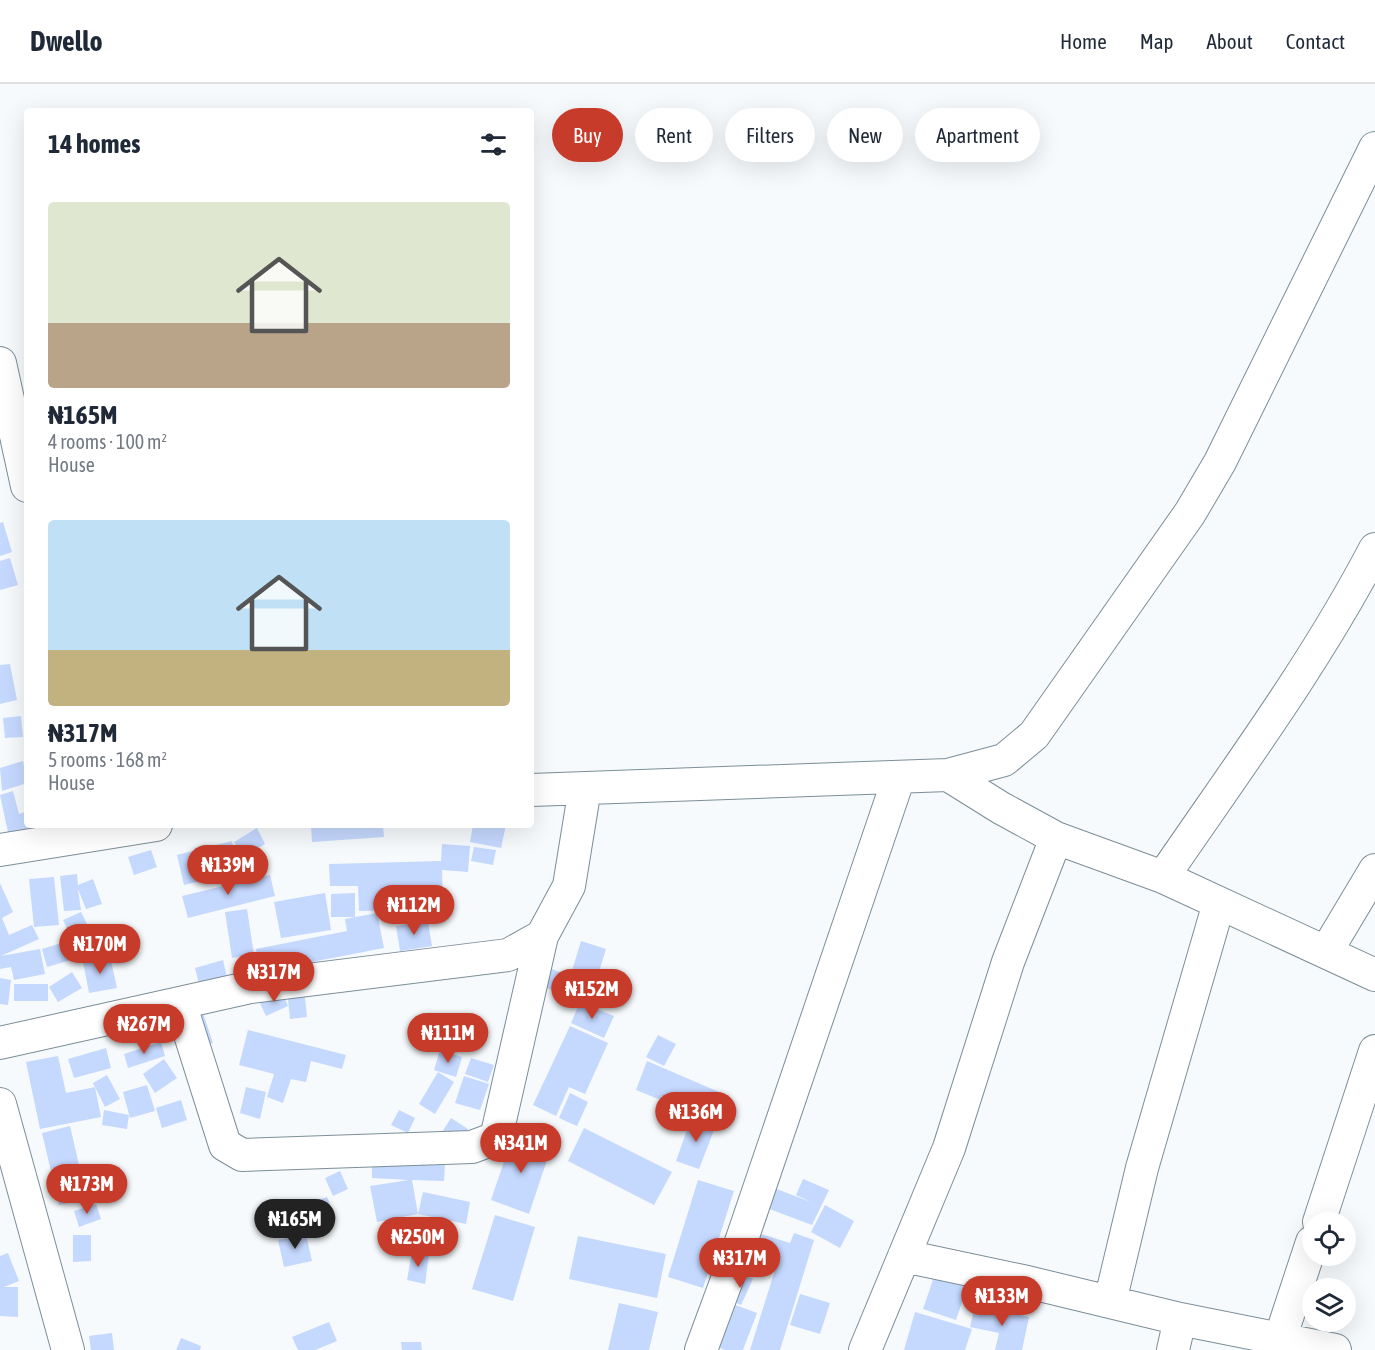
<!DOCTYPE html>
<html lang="en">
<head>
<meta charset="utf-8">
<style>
  body { margin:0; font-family:"Asap Condensed",sans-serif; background:#f6f6f7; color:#1f2937; height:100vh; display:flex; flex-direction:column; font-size:22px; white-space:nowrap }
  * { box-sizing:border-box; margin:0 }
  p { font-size:20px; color:#747a83 }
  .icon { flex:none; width:33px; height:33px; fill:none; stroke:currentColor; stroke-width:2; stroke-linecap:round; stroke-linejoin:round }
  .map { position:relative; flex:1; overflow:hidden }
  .panel { position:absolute; left:24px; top:24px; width:510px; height:720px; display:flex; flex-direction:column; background:#fff; border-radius:6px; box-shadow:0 6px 24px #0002 }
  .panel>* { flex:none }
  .top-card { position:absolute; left:552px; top:24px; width:570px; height:54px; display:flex; gap:12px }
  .buttons { position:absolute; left:1302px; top:1128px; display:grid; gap:12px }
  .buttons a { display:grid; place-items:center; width:54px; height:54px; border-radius:50%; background:#fff; box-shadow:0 6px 24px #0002; font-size:30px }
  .price { position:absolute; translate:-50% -51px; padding:0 14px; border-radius:21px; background:#c73b2b; color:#fff; font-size:20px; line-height:39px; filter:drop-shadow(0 2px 3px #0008) }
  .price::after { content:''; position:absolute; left:50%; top:36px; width:18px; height:14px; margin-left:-9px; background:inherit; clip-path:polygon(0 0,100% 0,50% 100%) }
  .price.on { background:#222; color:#fff }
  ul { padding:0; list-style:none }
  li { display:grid; align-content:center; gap:12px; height:318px; padding:0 24px }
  li span { display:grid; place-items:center; height:186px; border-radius:6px; color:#555 }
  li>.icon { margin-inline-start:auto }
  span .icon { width:108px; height:108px; fill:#fffc; stroke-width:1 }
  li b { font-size:26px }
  h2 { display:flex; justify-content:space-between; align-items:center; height:72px; padding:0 24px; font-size:26px }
  .tag { padding:0 21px; border-radius:27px; background:#fff; box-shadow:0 6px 24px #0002; font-size:21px; line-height:54px }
  .tag.on { background:#c73b2b; color:#fff }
  header { display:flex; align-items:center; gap:36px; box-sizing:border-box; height:84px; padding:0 30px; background:#fff; border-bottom:2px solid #e0e1e3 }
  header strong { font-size:28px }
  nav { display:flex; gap:33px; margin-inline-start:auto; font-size:21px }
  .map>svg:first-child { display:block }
</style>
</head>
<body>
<header>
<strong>Dwello</strong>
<nav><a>Home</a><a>Map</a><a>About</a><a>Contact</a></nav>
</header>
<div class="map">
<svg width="1375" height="1266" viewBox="0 0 1375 1266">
  <rect width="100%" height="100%" fill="#f6fafc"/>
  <!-- building -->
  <path fill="#c5d8fe" d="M 3,438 L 12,468 L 0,472 L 0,439 Z
    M 10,474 L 18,501 L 0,506 L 0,477 Z
    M 10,580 L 17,616 L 0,620 L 0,581 Z
    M 21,632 L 23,653 L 5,654 L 3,634 Z
    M 23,677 L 27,699 L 2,707 L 0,684 Z
    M 13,707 L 19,730 L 27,727 L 27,741 L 40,741 L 41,744 L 9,753 L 0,711 Z
    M 311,741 L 383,741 L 384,753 L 312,758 Z
    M 473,741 L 506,741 L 501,764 L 470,758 Z
    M 257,744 L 265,760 L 243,773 L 234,758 Z
    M 232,757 L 235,770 L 207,777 L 212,794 L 184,801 L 177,771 Z
    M 442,760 L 470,762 L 468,788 L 442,786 L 443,825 L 359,827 L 358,802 L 330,802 L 329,780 L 441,777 Z
    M 474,763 L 496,766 L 493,781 L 471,777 Z
    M 151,766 L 157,783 L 134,791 L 128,773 Z
    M 263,771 L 265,787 L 229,791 L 227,775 Z
    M 77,790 L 78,801 L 93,795 L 102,820 L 86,825 L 78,805 L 81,826 L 64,827 L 60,792 Z
    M 270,791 L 275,812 L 188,834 L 182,812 Z
    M 54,793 L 59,841 L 34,843 L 29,795 Z
    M 0,799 L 13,828 L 2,834 L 9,851 L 32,841 L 39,855 L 1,872 L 40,865 L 45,890 L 14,896 L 11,883 L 0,885 Z
    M 325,809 L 331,846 L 281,854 L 274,818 Z
    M 355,809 L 355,833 L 331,833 L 331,810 Z
    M 247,825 L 254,871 L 232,874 L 225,828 Z
    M 81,828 L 91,848 L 73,857 L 63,836 Z
    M 377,829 L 384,864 L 260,888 L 256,865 L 347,847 L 345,835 Z
    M 428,838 L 432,862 L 400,867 L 396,842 Z
    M 68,857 L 74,875 L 47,883 L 42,865 Z
    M 581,857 L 606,865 L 590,917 L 564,911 L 542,902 L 550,884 L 570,893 Z
    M 110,872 L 117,904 L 89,909 L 83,878 Z
    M 223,876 L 227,893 L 199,900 L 195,884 Z
    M 72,888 L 82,904 L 58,918 L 49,903 Z
    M 0,894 L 11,896 L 8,921 L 0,920 Z
    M 14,900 L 48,900 L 48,917 L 14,917 Z
    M 304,905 L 307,933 L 290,935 L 287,906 Z
    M 282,907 L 288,922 L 266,932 L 259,917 Z
    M 580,918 L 614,932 L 604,954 L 571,939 Z
    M 203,929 L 213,959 L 197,963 L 188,934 Z
    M 570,942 L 608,959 L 585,1010 L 569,1003 L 556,1032 L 533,1021 Z
    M 248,946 L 346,971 L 342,985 L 311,977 L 306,998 L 291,995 L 283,1019 L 267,1013 L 274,990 L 239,981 Z
    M 658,951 L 676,960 L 664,982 L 646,973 Z
    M 161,958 L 165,972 L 128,984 L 124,970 Z
    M 106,964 L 111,984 L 74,994 L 68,975 Z
    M 440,966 L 462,973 L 456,993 L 434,986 Z
    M 58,972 L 66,1009 L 95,1003 L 101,1033 L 40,1045 L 26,978 Z
    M 471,974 L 494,981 L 488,998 L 465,990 Z
    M 164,975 L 177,994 L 155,1009 L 143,990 Z
    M 647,977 L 726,1011 L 715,1038 L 636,1006 Z
    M 438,988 L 454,998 L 435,1030 L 419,1020 Z
    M 107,991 L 120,1015 L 105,1023 L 93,999 Z
    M 464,992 L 489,1000 L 480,1026 L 455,1019 Z
    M 147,1001 L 155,1027 L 130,1034 L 123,1008 Z
    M 246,1003 L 266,1008 L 260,1035 L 240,1029 Z
    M 570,1009 L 588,1018 L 577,1042 L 559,1034 Z
    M 181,1016 L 187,1036 L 162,1044 L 156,1024 Z
    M 104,1026 L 129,1031 L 127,1045 L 102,1041 Z
    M 399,1026 L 415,1034 L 408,1049 L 391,1041 Z
    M 692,1032 L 716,1041 L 699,1085 L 676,1077 Z
    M 451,1034 L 468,1045 L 459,1059 L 442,1048 Z
    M 70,1042 L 87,1115 L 59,1121 L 42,1049 Z
    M 584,1044 L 672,1088 L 654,1121 L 568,1077 Z
    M 513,1051 L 551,1064 L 529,1130 L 491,1116 Z
    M 372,1077 L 445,1079 L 444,1097 L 412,1096 L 418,1130 L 423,1108 L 470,1118 L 466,1140 L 418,1130 L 377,1138 L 370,1102 L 409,1096 L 372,1094 Z
    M 340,1087 L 348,1105 L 333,1112 L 325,1094 Z
    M 803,1095 L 829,1106 L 812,1141 L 764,1123 L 771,1103 L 811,1118 L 796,1111 Z
    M 698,1096 L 734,1107 L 703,1204 L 668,1193 Z
    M 327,1113 L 336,1134 L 308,1146 L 299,1124 Z
    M 96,1120 L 101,1135 L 79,1143 L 74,1127 Z
    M 825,1121 L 854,1137 L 840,1164 L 811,1148 Z
    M 495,1131 L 535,1143 L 513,1217 L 472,1205 Z
    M 794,1149 L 814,1156 L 780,1266 L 750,1266 L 779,1173 L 756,1165 L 761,1150 L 790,1159 Z
    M 306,1150 L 312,1177 L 284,1183 L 278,1156 Z
    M 73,1151 L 91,1151 L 91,1177 L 73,1178 Z
    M 578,1152 L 666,1170 L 657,1214 L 569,1195 Z
    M 412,1168 L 429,1171 L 425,1200 L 407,1196 Z
    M 8,1169 L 19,1197 L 4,1203 L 18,1203 L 18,1233 L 0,1232 L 0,1172 Z
    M 937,1184 L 970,1195 L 956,1236 L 923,1225 Z
    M 739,1189 L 753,1195 L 741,1221 L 727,1215 Z
    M 800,1210 L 830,1219 L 820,1250 L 790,1241 Z
    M 619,1219 L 658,1228 L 649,1266 L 608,1266 Z
    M 730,1219 L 757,1229 L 743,1266 L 725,1266 L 714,1262 Z
    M 975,1221 L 1029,1233 L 1022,1266 L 995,1266 L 999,1249 L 970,1243 Z
    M 915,1228 L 972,1245 L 965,1266 L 904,1266 Z
    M 329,1238 L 337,1257 L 315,1266 L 298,1266 L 292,1253 Z
    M 112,1249 L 114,1266 L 91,1266 L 89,1252 Z
    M 181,1254 L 201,1262 L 200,1266 L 176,1266 Z
    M 401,1258 L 421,1258 L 422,1266 L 402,1266 Z"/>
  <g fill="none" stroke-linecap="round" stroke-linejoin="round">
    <!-- minor casing -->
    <g stroke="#7c8e98" stroke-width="34">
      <path id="minor" d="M 0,279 L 27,402
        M 948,691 L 1001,724 L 1056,754 L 1163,793 L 1375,891
        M 531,706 L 948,691 L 1004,676 L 1034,651 L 1190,429 L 1220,378 L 1375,64
        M 0,766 L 156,741
        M 1163,793 C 1236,686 1315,580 1375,465
        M 1326,868 L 1375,786
        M 180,919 L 225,1061 L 242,1071 L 472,1063 L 496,1054 L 542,852
        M 0,959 L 251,903 L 508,871 L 542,852 L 569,802 L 585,704
        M 0,1020 L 68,1266
        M 1319,1138 L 1375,967
        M 904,1172 L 1027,1198 L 1180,1235 L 1335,1266
        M 1110,1218 L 1142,1084 L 1219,819
        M 1280,1255 L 1312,1158
        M 701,1266 L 742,1155 L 899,693
        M 865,1266 L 949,1064 L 1008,878 L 1056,754
        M 1173,1266 L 1180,1235"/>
    </g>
    <!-- minor -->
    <use href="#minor" stroke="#fff" stroke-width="32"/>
  </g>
</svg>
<div class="buttons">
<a><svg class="icon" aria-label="locate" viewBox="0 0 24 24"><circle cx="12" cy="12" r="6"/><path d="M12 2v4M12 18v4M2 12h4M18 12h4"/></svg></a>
<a><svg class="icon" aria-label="layers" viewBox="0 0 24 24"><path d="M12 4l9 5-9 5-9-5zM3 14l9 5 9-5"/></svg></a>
</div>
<b class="price" style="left:228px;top:812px">₦139M</b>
<b class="price" style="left:414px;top:852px">₦112M</b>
<b class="price" style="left:100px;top:891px">₦170M</b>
<b class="price" style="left:274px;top:919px">₦317M</b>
<b class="price" style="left:592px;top:936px">₦152M</b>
<b class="price" style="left:144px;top:971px">₦267M</b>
<b class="price" style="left:448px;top:980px">₦111M</b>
<b class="price" style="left:696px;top:1059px">₦136M</b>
<b class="price" style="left:521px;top:1090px">₦341M</b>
<b class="price" style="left:87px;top:1131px">₦173M</b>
<b class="price on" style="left:295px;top:1166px">₦165M</b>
<b class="price" style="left:418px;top:1184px">₦250M</b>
<b class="price" style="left:740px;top:1205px">₦317M</b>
<b class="price" style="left:1002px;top:1243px">₦133M</b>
<div class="top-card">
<a class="tag on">Buy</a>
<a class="tag">Rent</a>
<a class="tag">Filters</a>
<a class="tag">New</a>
<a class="tag">Apartment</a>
</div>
<section class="panel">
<h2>14 homes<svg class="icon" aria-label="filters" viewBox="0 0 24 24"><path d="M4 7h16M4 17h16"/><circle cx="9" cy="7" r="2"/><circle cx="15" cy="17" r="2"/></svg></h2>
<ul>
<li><span style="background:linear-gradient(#dfe7d0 65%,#b9a48a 0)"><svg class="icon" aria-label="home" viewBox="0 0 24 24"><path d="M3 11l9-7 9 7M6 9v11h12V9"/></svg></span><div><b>₦165M</b><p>4 rooms · 100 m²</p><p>House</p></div></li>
<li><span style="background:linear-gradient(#bfe0f5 70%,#c2b280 0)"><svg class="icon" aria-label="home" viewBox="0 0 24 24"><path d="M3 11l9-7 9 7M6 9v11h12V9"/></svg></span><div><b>₦317M</b><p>5 rooms · 168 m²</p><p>House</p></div></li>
</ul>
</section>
</div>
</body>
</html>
